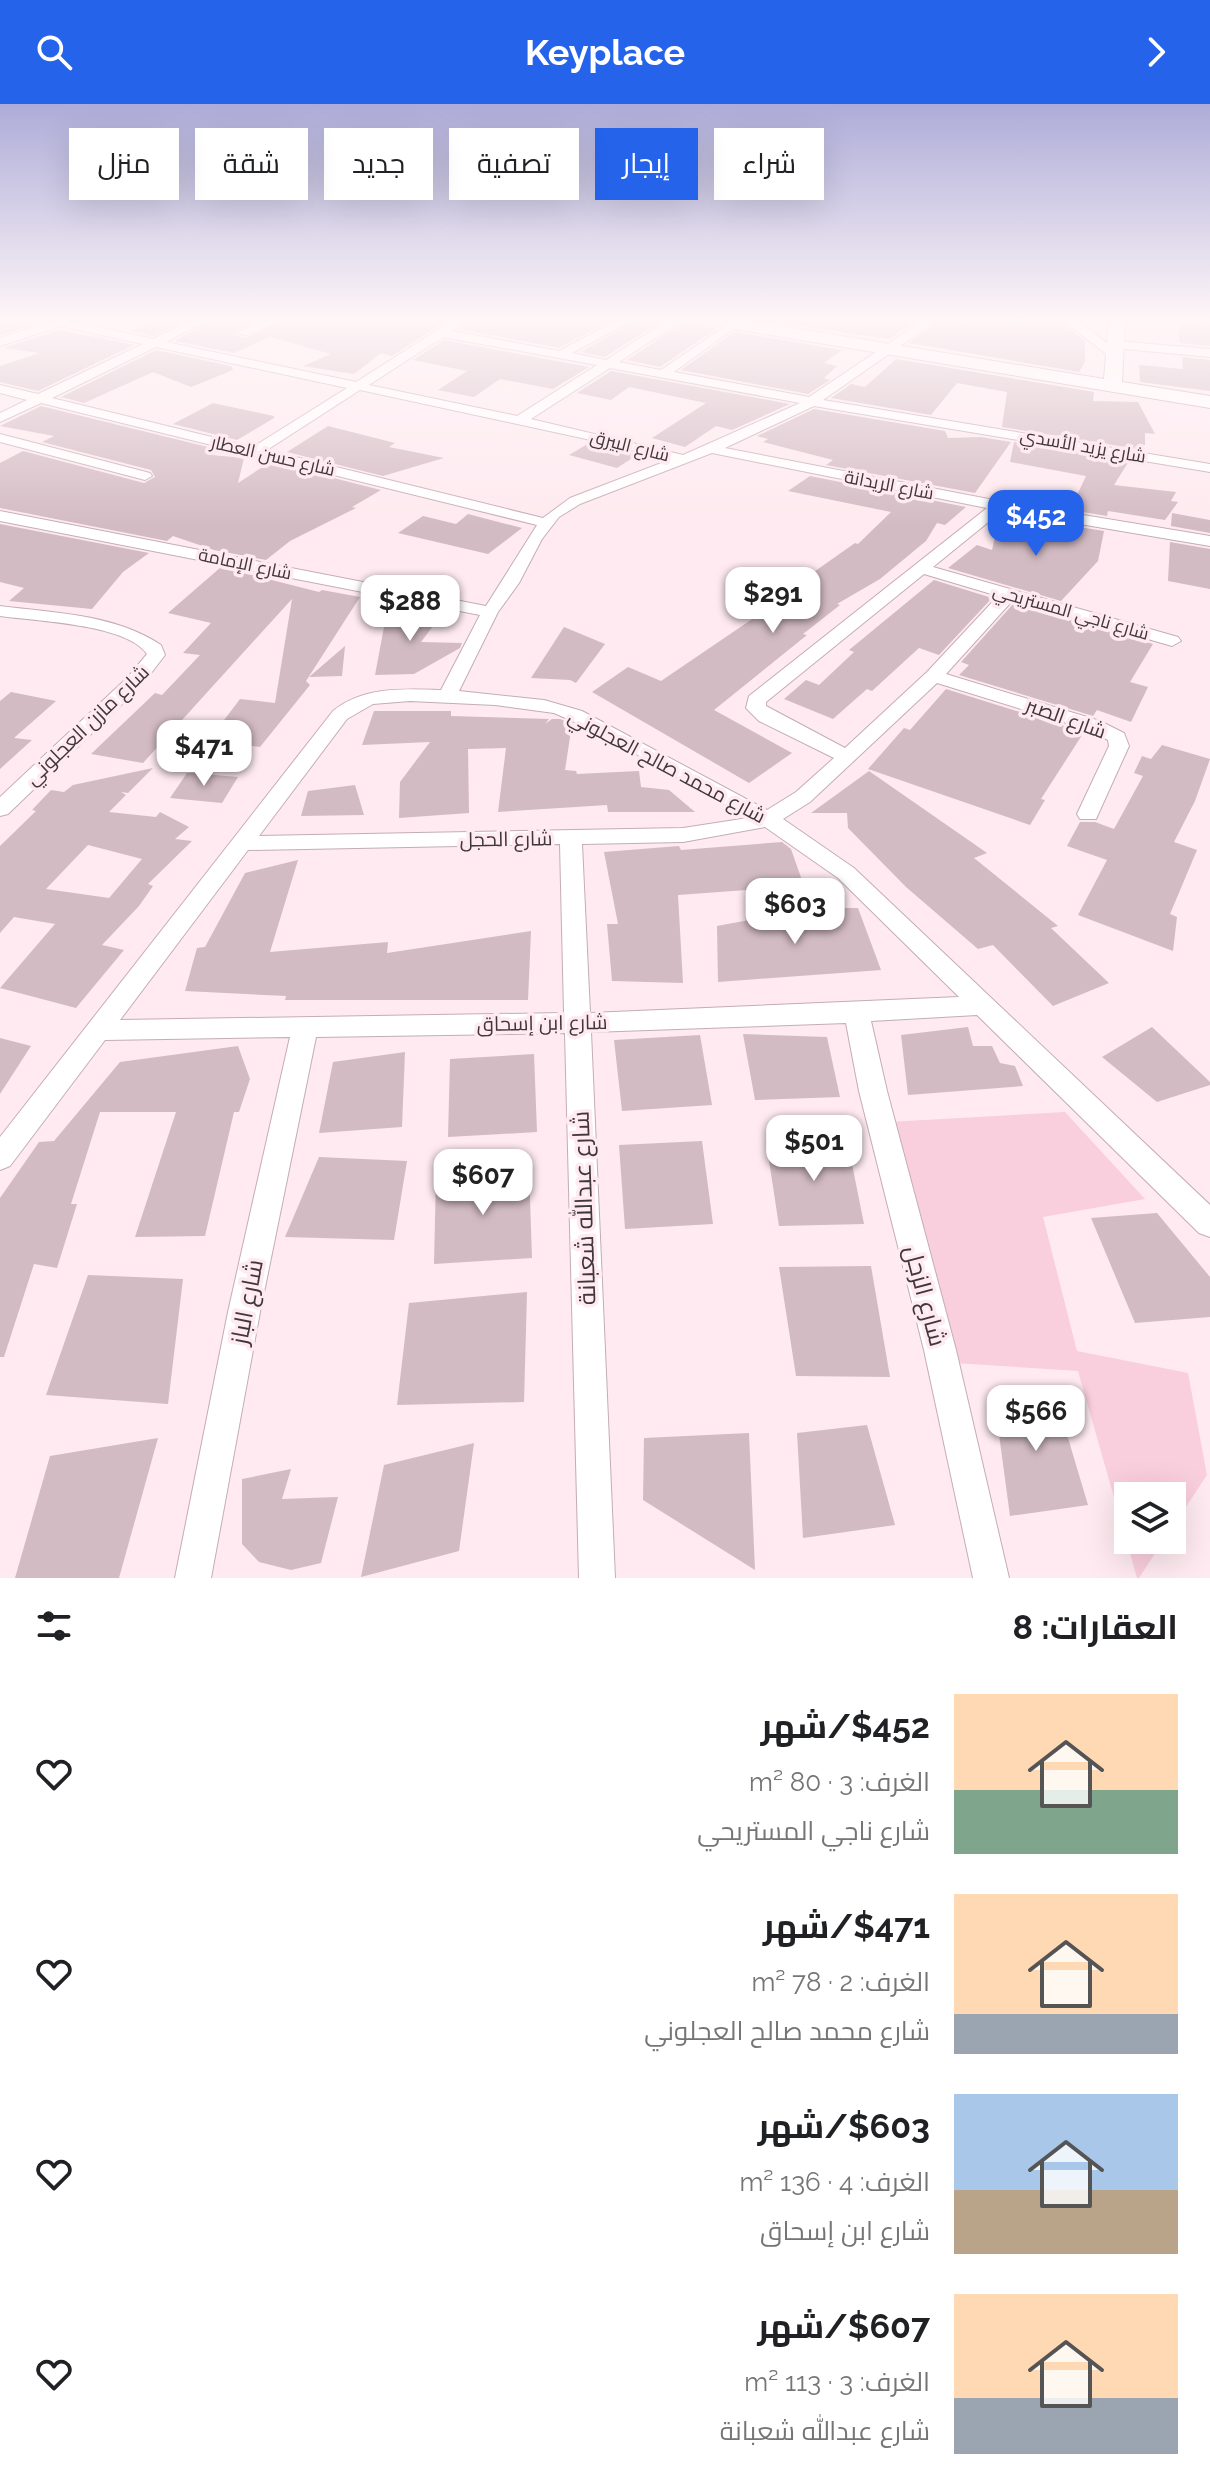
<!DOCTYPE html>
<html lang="ar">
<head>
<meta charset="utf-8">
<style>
  body { margin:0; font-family:Raleway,Cairo,sans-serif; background:#f2f2f2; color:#202124; direction:rtl; height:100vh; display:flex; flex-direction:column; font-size:30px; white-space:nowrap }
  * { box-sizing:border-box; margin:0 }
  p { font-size:26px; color:#757577 }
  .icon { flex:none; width:44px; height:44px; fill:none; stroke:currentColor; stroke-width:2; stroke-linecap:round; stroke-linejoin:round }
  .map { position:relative; height:1474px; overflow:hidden; direction:ltr }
  .panel { display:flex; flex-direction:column; background:#fff; flex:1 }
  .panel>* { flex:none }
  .hud { position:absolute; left:24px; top:24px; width:800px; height:72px; direction:rtl; display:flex; gap:16px }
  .fabs { position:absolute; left:1114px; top:1378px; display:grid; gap:16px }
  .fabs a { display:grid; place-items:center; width:72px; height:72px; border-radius:0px; background:#fff; box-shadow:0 8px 32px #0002; font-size:40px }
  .price { position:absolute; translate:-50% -68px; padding:0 18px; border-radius:16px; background:#fff; color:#222; font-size:26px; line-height:52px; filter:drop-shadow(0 2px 4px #0008) }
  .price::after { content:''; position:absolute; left:50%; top:48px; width:24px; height:18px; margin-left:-12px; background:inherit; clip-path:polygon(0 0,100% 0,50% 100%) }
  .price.selected { background:#2563eb; color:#fff }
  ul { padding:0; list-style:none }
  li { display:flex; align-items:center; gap:24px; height:200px; padding:0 32px }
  li span { display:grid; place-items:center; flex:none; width:224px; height:160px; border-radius:0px; color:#555 }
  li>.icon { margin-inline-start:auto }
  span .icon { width:96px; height:96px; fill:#fffc; stroke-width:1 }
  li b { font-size:34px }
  h2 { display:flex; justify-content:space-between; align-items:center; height:96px; padding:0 32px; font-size:34px }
  .tag { padding:0 28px; border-radius:0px; background:#fff; box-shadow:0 8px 32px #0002; font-size:28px; line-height:72px }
  .tag.selected { background:#2563eb; color:#fff }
  header { display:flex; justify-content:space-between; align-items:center; height:104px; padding:0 32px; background:#2563eb; color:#fff; font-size:36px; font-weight:700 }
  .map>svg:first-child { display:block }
</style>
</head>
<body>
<header><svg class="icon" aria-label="forward" viewBox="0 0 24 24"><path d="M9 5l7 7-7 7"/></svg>Keyplace<svg class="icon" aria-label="search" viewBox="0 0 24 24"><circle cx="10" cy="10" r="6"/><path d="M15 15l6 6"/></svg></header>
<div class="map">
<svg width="1210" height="1474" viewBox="0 0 1210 1474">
  <rect width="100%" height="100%" fill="#feeaf0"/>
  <!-- green -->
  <path fill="#f9cedd" d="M 1065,1008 L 1145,1095 L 1043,1113 L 1077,1247 L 1188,1269 L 1207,1371 L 1172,1424 L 1172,1392 L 1128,1392 L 1128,1436 L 1164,1436 L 1139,1474 L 1137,1474 L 1078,1267 L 955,1259 L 889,1018 Z"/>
  <!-- building -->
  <path fill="#d3bbc3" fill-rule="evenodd" d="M 18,215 L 39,219 L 0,231 L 0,221 Z
    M 158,215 L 187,215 L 153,232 L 131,227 Z
    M 212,215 L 261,215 L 233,228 L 235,232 L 245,234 L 289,215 L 449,215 L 392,252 L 381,249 L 354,270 L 303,262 L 331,250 L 270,233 L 234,249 L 175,237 Z
    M 472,215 L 613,215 L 559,244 L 460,225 Z
    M 638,215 L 664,215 L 605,253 L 581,248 Z
    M 768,215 L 919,215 L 889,235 L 766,217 Z
    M 942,215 L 966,218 L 967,215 L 1058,215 L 1085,238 L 1085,258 L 1079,268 L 909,239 Z
    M 1210,216 L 1210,242 L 1180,239 L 1178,228 L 1182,220 Z
    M 686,217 L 716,225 L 660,263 L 627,256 Z
    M 59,226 L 134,241 L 38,287 L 0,278 L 0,262 L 39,249 L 4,244 Z
    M 734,228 L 842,246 L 824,259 L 837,262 L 824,274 L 830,276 L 808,290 L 681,266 Z
    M 444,236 L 589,263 L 553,285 L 500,275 L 474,293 L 438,286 L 467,267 L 413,256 Z
    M 156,246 L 231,262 L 233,266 L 191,283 L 153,268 L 84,299 L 61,293 Z
    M 1182,253 L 1210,256 L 1210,287 L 1140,278 L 1139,261 L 1183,265 Z
    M 896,255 L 1094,288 L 1093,297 L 1138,298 L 1155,330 L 1145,329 L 1145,341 L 1140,340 L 1137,345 L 1002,323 L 1007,288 L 957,279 L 931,311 L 831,294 L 851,280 L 865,283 Z
    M 611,267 L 790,300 L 732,326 L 716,322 L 685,343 L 652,334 L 706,299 L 629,283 L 611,296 L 577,289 Z
    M 213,299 L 274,312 L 274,314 L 237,336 L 173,320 Z
    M 41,302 L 220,346 L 212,351 L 244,354 L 238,379 L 270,358 L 381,386 L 352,403 L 356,404 L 290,437 L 266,456 L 214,446 L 173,432 L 167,437 L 0,404 L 0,359 L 23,347 L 144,379 L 155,373 L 151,366 L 42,338 L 54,332 L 0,322 Z
    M 814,305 L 945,327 L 948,334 L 981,333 L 1011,338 L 975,389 L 826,361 L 833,356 L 763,338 L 768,335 L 757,332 Z
    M 328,322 L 395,339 L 389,343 L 444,354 L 383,372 L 287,348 Z
    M 1014,338 L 1129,357 L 1114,381 L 1176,388 L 1171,397 L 1178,398 L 1165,416 L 1108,407 L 1107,412 L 1070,406 L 1086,372 L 1010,358 Z
    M 589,339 L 599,341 L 637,351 L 617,364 L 569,351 Z
    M 810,372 L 966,403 L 945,421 L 937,419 L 926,437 L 880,475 L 837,500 L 840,501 L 803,530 L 807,531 L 714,606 L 792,649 L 749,679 L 592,588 L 628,563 L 661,577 L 764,507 L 760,506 L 855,439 L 858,440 L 891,408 L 788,387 Z
    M 1172,409 L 1210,416 L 1210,429 L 1171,422 Z
    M 468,410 L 522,424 L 488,450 L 398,429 L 423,412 L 456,420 Z
    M 1005,417 L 1037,422 L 1042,417 L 1104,427 L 1098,457 L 1061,497 L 948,464 L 977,441 L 992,446 L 997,424 Z
    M 0,420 L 149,449 L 123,468 L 92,505 L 9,497 L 24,484 L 0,478 Z
    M 1170,438 L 1210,445 L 1210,485 L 1168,477 Z
    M 221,463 L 319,488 L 322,486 L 360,493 L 306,577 L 310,581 L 260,643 L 209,636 L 240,595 L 275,599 L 292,495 L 143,659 L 91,650 L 155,589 L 162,591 L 200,551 L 183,549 L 211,519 L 168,509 Z
    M 934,476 L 992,494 L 939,551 L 919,544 L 872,587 L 867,585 L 833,615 L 784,595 L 806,576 L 819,581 L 854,548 L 849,546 Z
    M 1014,499 L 1153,540 L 1130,578 L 1148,583 L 1131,618 L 1097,606 L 1093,612 L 959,571 L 969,561 L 961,558 Z
    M 392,502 L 442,510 L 421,538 L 462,539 L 460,544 L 414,570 L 375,571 L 387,507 Z
    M 564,523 L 605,540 L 576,579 L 570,576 L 531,574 Z
    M 345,542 L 342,572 L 309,573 Z
    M 946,585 L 1084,628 L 1041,695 L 1045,696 L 1030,721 L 868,665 L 904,624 L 910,626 Z
    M 11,588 L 56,597 L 14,634 L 32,636 L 0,665 L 0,597 Z
    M 374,607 L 451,607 L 451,612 L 549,615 L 545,620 L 552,615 L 560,615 L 572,620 L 565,666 L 576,667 L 577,670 L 639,667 L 641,683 L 669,686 L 695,708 L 608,708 L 607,701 L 498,708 L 506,644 L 468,645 L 469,709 L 399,714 L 400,678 L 430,638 L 362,641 Z
    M 1162,641 L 1210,655 L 1195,697 L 1174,738 L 1197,746 L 1170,810 L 1177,813 L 1173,847 L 1078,811 L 1107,756 L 1067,742 L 1080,718 L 1095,718 L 1114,725 L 1143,672 L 1134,669 L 1142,652 L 1151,655 Z
    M 153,664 L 128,689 L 121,688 L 126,691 L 109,708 L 156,713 L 160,708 L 189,723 L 175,735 L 192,737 L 148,780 L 153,782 L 139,802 L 102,841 L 124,846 L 76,904 L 0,884 L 55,820 L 14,813 L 0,829 L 0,742 L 36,707 L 32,706 L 51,686 L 64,688 L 73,681 ZM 88,741 L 142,755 L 109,794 L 46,785 Z
    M 869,667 L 987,749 L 974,754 L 1058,822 L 1051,824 L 1109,879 L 1053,902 L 993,841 L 978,845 L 906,783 L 848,724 L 847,709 L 811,709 Z
    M 187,669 L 192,669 L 238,673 L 222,699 L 170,694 Z
    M 355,681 L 364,711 L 301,712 L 308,687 Z
    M 782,738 L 791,745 L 804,782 L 678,791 L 683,879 L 612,877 L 607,820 L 618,820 L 604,748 L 679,742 L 681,746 Z
    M 298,756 L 270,848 L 388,838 L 387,849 L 531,827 L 528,896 L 285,896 L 286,892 L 185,887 L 197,844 L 205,843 L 245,769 Z
    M 813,804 L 858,804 L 881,866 L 718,878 L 717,822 Z
    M 968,923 L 973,942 L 992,942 L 1000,959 L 1015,962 L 1023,982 L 908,991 L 901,931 Z
    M 1152,923 L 1210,978 L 1210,981 L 1157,998 L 1102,953 Z
    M 743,930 L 827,933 L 840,993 L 755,996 Z
    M 700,931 L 712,1001 L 622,1007 L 614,936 Z
    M 0,934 L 31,942 L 0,990 Z
    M 238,942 L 250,975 L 239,1008 L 234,1008 L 205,1132 L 135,1133 L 176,1008 L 100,1008 L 71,1100 L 77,1100 L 57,1164 L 34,1160 L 4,1253 L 0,1253 L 0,1094 L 39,1038 L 54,1037 L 120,958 Z
    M 405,948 L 402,1023 L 319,1029 L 333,958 Z
    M 534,950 L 537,1028 L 448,1033 L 450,955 Z
    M 847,1035 L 864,1120 L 779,1122 L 766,1037 Z
    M 702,1037 L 713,1120 L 625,1125 L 619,1041 Z
    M 319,1053 L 407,1057 L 394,1136 L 285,1133 Z
    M 529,1065 L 532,1154 L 434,1160 L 436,1071 Z
    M 1157,1109 L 1210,1173 L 1210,1213 L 1135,1219 L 1091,1114 Z
    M 871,1162 L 890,1273 L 796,1272 L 779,1163 Z
    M 88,1171 L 183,1175 L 168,1300 L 46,1291 Z
    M 527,1188 L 524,1298 L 397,1301 L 409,1199 Z
    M 993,1286 L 1054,1287 L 1088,1401 L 1010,1412 Z
    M 867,1321 L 895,1421 L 803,1434 L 797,1329 Z
    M 749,1329 L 755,1466 L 643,1396 L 644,1334 Z
    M 158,1334 L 119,1474 L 15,1474 L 50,1352 Z
    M 474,1339 L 459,1447 L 361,1473 L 384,1361 Z
    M 291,1365 L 282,1395 L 338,1393 L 321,1459 L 291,1466 L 259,1458 L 242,1440 L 242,1375 Z"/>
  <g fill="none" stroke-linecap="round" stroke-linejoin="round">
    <!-- street casing -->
    <g stroke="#c4adb5" stroke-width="2">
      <path id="street" d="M 61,215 L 79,215 L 74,218 L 153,235 L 194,215 L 209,215 L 166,238 L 356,278 L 455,215 L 469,215 L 452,227 L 559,247 L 620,215 L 635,215 L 572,249 L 606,256 L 670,215 L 684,215 L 619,258 L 661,266 L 733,217 L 737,218 L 737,222 L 674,268 L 809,293 L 925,215 L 939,215 L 823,296 L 1210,360 L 1210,368 L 814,302 L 725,344 L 999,397 L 1210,432 L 1210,442 L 1002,407 L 933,463 L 1178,533 L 1181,537 L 1172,542 L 1013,496 L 946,570 L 1100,617 L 1124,629 L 1129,642 L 1096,715 L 1080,715 L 1077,710 L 1109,642 L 1108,636 L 1086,625 L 937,579 L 810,698 L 783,715 L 854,764 L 1210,1101 L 1210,1133 L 1199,1129 L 977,911 L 871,917 L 887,987 L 956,1246 L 1009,1474 L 973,1474 L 924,1246 L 859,987 L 846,919 L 591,928 L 615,1474 L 579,1474 L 565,929 L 316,933 L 260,1208 L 211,1474 L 175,1474 L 228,1208 L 290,933 L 105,936 L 10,1062 L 0,1066 L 0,1033 L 333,607 C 364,582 404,585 441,586 L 480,511 L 0,417 L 0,407 L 486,502 L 537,421 L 41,299 L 0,318 L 0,309 L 27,296 L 0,289 L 0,281 L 38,290 L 143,240 L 61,222 L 0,242 L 0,234 ZM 443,233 L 597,261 L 517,312 L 369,281 ZM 156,243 L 347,284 L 253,343 L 52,294 ZM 610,264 L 800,299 L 683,351 L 531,315 ZM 360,286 L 600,338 L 669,356 L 570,394 L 543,414 L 267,346 ZM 712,349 L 987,404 L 749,592 L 746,604 L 759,617 L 834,654 L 796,688 L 767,706 L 582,607 L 544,596 L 459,587 L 498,508 L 519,479 L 542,435 L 559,413 L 580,400 ZM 924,470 L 998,492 L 927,568 L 845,644 L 766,602 L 766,598 ZM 410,597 L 495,601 L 554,609 L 599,629 L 748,714 L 683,724 L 259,732 L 347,615 L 373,600 ZM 765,723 L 838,774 L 959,893 L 590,909 L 582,740 L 683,738 ZM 560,740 L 564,909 L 120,916 L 248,746 Z
        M 269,215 L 286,215 L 246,231 L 236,229 Z
        M 1061,215 L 1075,215 L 1109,241 L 1115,237 L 1210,245 L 1210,253 L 1114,244 L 1120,250 L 1110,253 Z
        M 0,330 L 150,369 L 152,372 L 145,376 L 0,338 Z
        M 0,502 C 55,509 114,510 161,541 L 165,551 L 142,581 L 8,710 L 0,712 L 0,693 L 128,573 L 147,550 C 127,520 35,517 0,512 Z"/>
    </g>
    <!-- secondary casing -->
    <g stroke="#c4adb5" stroke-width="2">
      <path id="secondary" d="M 697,215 L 737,215 L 1104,275 L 1109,215 L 1125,215 L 1122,278 L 1210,292 L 1210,304 L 705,220 Z"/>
    </g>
    <!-- street -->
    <use href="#street" fill="#fff" fill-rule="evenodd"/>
    <!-- secondary -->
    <use href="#secondary" fill="#fff" fill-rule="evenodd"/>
  </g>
  <!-- sky -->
  <linearGradient id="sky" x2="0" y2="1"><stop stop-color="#adacd8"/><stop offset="0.51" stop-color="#fff6f8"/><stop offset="1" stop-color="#fff6f8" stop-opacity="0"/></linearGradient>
  <rect width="1210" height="422" fill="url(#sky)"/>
  <g text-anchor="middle" stroke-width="7" stroke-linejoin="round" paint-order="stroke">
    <!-- far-street labels -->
    <g font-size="18" fill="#40373a" stroke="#feeaf0">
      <text transform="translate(630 342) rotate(14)" y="6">شارع البيرق</text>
      <text transform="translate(1083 342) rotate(10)" y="6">شارع يزيد الأسدي</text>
      <text transform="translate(273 352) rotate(13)" y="6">شارع حسن العطار</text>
      <text transform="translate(889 381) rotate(11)" y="6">شارع الريدانة</text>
      <text transform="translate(245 460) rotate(12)" y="6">شارع الإمامة</text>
      <text transform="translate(1071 508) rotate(16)" y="6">شارع ناجي المستريحي</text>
    </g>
    <!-- street labels -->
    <g font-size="20" fill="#40373a" stroke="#feeaf0">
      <text transform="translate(1066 614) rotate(20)" y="7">شارع الصبر</text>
      <text transform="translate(87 621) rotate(-44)" y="7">شارع مازن العجلوني</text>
      <text transform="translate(667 662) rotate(28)" y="7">شارع محمد صالح العجلوني</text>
      <text transform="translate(506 735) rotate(-1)" y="7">شارع الحجل</text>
      <text transform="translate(542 919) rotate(-1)" y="7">شارع ابن إسحاق</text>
    </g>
    <!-- near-street labels -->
    <g font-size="24" fill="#40373a" stroke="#feeaf0">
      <text transform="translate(584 1104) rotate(-92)" y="8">شارع عبدالله شعبانة</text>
      <text transform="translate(925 1192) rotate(75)" y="8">شارع الزجل</text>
      <text transform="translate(247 1198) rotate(-79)" y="8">شارع الباز</text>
    </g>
  </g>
</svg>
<div class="fabs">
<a><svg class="icon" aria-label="layers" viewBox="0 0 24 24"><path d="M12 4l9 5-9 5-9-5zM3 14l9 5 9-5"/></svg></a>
</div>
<b class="price selected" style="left:1036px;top:454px">$452</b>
<b class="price" style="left:773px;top:531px">$291</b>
<b class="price" style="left:410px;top:539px">$288</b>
<b class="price" style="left:204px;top:684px">$471</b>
<b class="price" style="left:795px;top:842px">$603</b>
<b class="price" style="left:814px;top:1079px">$501</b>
<b class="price" style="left:483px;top:1113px">$607</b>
<b class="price" style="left:1036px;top:1349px">$566</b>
<div class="hud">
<a class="tag">شراء</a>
<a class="tag selected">إيجار</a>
<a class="tag">تصفية</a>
<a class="tag">جديد</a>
<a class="tag">شقة</a>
<a class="tag">منزل</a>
</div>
</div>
<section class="panel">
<h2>العقارات: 8<svg class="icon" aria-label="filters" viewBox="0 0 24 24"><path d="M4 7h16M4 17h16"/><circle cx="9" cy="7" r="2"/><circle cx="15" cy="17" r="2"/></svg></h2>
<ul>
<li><span style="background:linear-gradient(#ffd9b3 60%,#7fa58c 0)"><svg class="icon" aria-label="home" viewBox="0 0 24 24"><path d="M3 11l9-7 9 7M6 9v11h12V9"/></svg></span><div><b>$452/شهر</b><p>الغرف: 3 · 80 m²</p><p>شارع ناجي المستريحي</p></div><svg class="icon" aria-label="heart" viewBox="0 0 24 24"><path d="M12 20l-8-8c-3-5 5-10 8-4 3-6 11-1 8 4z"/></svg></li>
<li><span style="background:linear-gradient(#ffd9b3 75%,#9aa5b1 0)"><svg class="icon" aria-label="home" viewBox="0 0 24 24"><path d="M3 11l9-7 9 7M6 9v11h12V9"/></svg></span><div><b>$471/شهر</b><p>الغرف: 2 · 78 m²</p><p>شارع محمد صالح العجلوني</p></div><svg class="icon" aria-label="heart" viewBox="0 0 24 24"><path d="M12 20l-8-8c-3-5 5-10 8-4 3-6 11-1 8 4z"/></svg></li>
<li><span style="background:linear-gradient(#a9c7e8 60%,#b9a48a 0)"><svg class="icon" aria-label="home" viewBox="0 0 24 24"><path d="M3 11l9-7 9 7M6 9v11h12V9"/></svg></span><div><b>$603/شهر</b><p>الغرف: 4 · 136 m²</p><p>شارع ابن إسحاق</p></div><svg class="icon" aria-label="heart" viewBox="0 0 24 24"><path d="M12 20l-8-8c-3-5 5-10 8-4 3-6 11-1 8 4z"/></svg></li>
<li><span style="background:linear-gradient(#ffd9b3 65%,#9aa5b1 0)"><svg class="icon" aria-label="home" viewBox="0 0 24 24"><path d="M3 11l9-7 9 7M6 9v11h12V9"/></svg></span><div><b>$607/شهر</b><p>الغرف: 3 · 113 m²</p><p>شارع عبدالله شعبانة</p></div><svg class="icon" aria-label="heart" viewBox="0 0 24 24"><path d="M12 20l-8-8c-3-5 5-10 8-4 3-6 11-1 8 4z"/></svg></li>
</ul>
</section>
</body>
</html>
